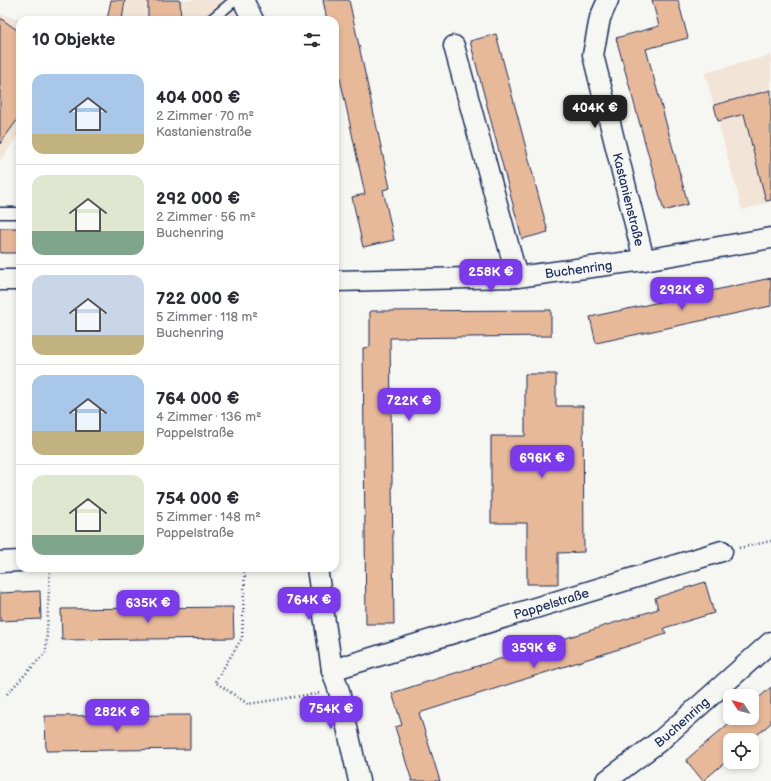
<!DOCTYPE html>
<html lang="de">
<head>
<meta charset="utf-8">
<style>
  body { margin:0; font-family:"Balsamiq Sans",sans-serif; background:#f7f7f7; color:#2b2b33; height:100vh; display:flex; flex-direction:column; font-size:15px; white-space:nowrap }
  * { box-sizing:border-box; margin:0 }
  p { font-size:13px; color:#7c7c81 }
  .icon { flex:none; width:22px; height:22px; fill:none; stroke:currentColor; stroke-width:2; stroke-linecap:round; stroke-linejoin:round }
  .map { position:relative; flex:1; overflow:hidden }
  .panel { position:absolute; left:16px; top:16px; width:323px; height:556px; display:flex; flex-direction:column; background:#fff; border-radius:12px; box-shadow:0 2px 6px #0003 }
  .panel>* { flex:none }
  .needle { width:26px; rotate:306deg }
  .fabs { position:absolute; left:723px; top:689px; display:grid; gap:8px }
  .fabs a { display:grid; place-items:center; width:36px; height:36px; border-radius:8px; background:#fff; box-shadow:0 2px 6px #0003; font-size:20px }
  .price { position:absolute; translate:-50% -34px; padding:0 9px; border-radius:8px; background:#7c3aed; color:#fff; font-size:13px; line-height:26px; filter:drop-shadow(0 1px 2px #0008) }
  .price::after { content:''; position:absolute; left:50%; top:24px; width:12px; height:9px; margin-left:-6px; background:inherit; clip-path:polygon(0 0,100% 0,50% 100%) }
  .price.selected { background:#222; color:#fff }
  ul { padding:0; list-style:none }
  li { display:flex; align-items:center; gap:12px; height:100px; padding:0 16px }
  li+li { border-top:1px solid #e1e1e2 }
  li span { display:grid; place-items:center; flex:none; width:112px; height:80px; border-radius:12px; color:#555 }
  li>.icon { margin-inline-start:auto }
  span .icon { width:48px; height:48px; fill:#fffc; stroke-width:1 }
  li b { font-size:17px }
  h2 { display:flex; justify-content:space-between; align-items:center; height:48px; padding:0 16px; font-size:17px }
  .map>svg:first-child { display:block }
</style>
</head>
<body>
<div class="map">
<svg width="771" height="781" viewBox="0 0 771 781">
  <rect width="100%" height="100%" fill="#f6f6f2"/>
  <filter id="ink" filterUnits="userSpaceOnUse"><feTurbulence type="fractalNoise" baseFrequency=".025" numOctaves="2"/><feDisplacementMap in="SourceGraphic" scale="8" xChannelSelector="R" yChannelSelector="G"/><feConvolveMatrix kernelMatrix="1 2 1 2 8 2 1 2 1" color-interpolation-filters="sRGB"/></filter>
  <g filter="url(#ink)">
    <!-- built -->
    <path fill="#f2e4d7" d="M 111,0 L 229,0 L 239,20 L 107,20 Z
      M 0,14 L 20,20 L 20,133 L 0,161 Z
      M 771,55 L 771,202 L 742,210 L 705,73 Z"/>
    <!-- building -->
    <path fill="#e8b999" stroke="#1b2f5e" d="M 111,0 L 125,0 L 122,20 L 107,20 Z
      M 148,0 L 180,0 L 181,20 L 148,20 Z
      M 323,0 L 349,0 L 390,188 L 383,190 L 394,240 L 363,247 L 352,197 L 365,194 L 335,55 L 335,20 L 327,20 Z
      M 652,0 L 678,0 L 688,38 L 646,49 L 688,204 L 664,211 L 616,38 L 659,26 Z
      M 0,18 L 20,32 L 20,116 L 0,144 Z
      M 496,34 L 548,232 L 522,239 L 470,41 Z
      M 771,90 L 771,200 L 766,201 L 744,114 L 718,121 L 714,105 Z
      M 0,228 L 20,228 L 20,253 L 0,253 Z
      M 771,278 L 771,306 L 596,343 L 590,317 Z
      M 551,310 L 551,336 L 390,338 L 394,624 L 366,624 L 363,348 L 370,347 L 370,311 Z
      M 525,374 L 556,374 L 556,406 L 583,406 L 584,552 L 558,553 L 558,584 L 527,584 L 527,523 L 491,523 L 491,436 L 525,436 Z
      M 705,582 L 714,613 L 664,628 L 666,634 L 419,713 L 440,781 L 412,781 L 395,727 L 402,725 L 392,693 L 658,609 L 655,598 Z
      M 40,591 L 41,619 L 0,621 L 0,593 Z
      M 233,607 L 234,638 L 62,640 L 61,609 Z
      M 771,687 L 771,723 L 751,740 L 730,740 L 730,758 L 703,781 L 686,760 L 735,718 L 752,718 L 752,704 Z
      M 190,715 L 190,749 L 46,751 L 45,716 Z"/>
    <g fill="none" stroke-linecap="round" stroke-linejoin="round">
      <!-- service casing -->
      <g stroke="#1b2f5e" stroke-width="13">
        <path id="service" d="M 211,20 L 235,0
          M 0,213 L 20,213"/>
      </g>
      <!-- minor casing -->
      <g stroke="#1b2f5e" stroke-width="23">
        <g id="minor">
          <path d="M 243,0 L 253,20"/>
          <path id="s1" d="M 608,0 L 600,18 L 593,55 L 644,260"/>
          <path d="M 454,46 L 517,277"/>
          <path d="M 0,280 L 20,280"/>
          <path id="s2" d="M 335,281 L 517,277 L 644,260 L 771,238"/>
          <path d="M 0,562 L 20,561"/>
          <path d="M 317,568 L 332,670 L 339,691 L 359,781"/>
          <path id="s3" d="M 332,670 L 722,551"/>
          <path id="s4" d="M 606,781 L 661,740 L 771,642"/>
        </g>
      </g>
      <!-- path -->
      <path stroke="#1b2f5e" stroke-width="2.5" stroke-dasharray="1 3" stroke-linecap="butt" d="M 739,548 L 771,541
        M 245,568 L 242,638 L 215,682 L 248,704 L 321,693
        M 7,694 L 46,652 L 50,568"/>
      <!-- service -->
      <use href="#service" stroke="#f6f6f2" stroke-width="10"/>
      <!-- minor -->
      <use href="#minor" stroke="#f6f6f2" stroke-width="20"/>
    </g>
  </g>
  <g text-anchor="middle" stroke-width="3" stroke-linejoin="round" paint-order="stroke">
    <!-- street labels -->
    <g font-size="13" fill="#1b2f5e" stroke="#f6f6f2">
      <text dy="5" stroke="none"><textPath href="#s1" startOffset="206">Kastanienstraße</textPath></text>
      <text dy="5" stroke="none"><textPath href="#s2" startOffset="244">Buchenring</textPath></text>
      <text dy="5" stroke="none"><textPath href="#s3" startOffset="229">Pappelstraße</textPath></text>
      <text dy="5" stroke="none"><textPath href="#s4" startOffset="96">Buchenring</textPath></text>
    </g>
  </g>
</svg>
<div class="fabs">
<a><svg class="needle" viewBox="-14 -14 28 28"><path d="M0-13l5 13h-10z" fill="#e53935"/><path d="M0 13l5-13h-10z" fill="#7c7c81"/></svg></a>
<a><svg class="icon" aria-label="locate" viewBox="0 0 24 24"><circle cx="12" cy="12" r="6"/><path d="M12 2v4M12 18v4M2 12h4M18 12h4"/></svg></a>
</div>
<b class="price selected" style="left:595px;top:129px">404K €</b>
<b class="price" style="left:491px;top:293px">258K €</b>
<b class="price" style="left:682px;top:311px">292K €</b>
<b class="price" style="left:409px;top:422px">722K €</b>
<b class="price" style="left:542px;top:479px">696K €</b>
<b class="price" style="left:309px;top:621px">764K €</b>
<b class="price" style="left:148px;top:624px">635K €</b>
<b class="price" style="left:534px;top:669px">359K €</b>
<b class="price" style="left:331px;top:730px">754K €</b>
<b class="price" style="left:117px;top:733px">282K €</b>
<section class="panel">
<h2>10 Objekte<svg class="icon" aria-label="filters" viewBox="0 0 24 24"><path d="M4 7h16M4 17h16"/><circle cx="9" cy="7" r="2"/><circle cx="15" cy="17" r="2"/></svg></h2>
<ul>
<li><span style="background:linear-gradient(#a9c7e8 75%,#c2b280 0)"><svg class="icon" aria-label="home" viewBox="0 0 24 24"><path d="M3 11l9-7 9 7M6 9v11h12V9"/></svg></span><div><b>404 000 €</b><p>2 Zimmer · 70 m²</p><p>Kastanienstraße</p></div></li>
<li><span style="background:linear-gradient(#dfe7d0 70%,#7fa58c 0)"><svg class="icon" aria-label="home" viewBox="0 0 24 24"><path d="M3 11l9-7 9 7M6 9v11h12V9"/></svg></span><div><b>292 000 €</b><p>2 Zimmer · 56 m²</p><p>Buchenring</p></div></li>
<li><span style="background:linear-gradient(#c9d6e8 75%,#c2b280 0)"><svg class="icon" aria-label="home" viewBox="0 0 24 24"><path d="M3 11l9-7 9 7M6 9v11h12V9"/></svg></span><div><b>722 000 €</b><p>5 Zimmer · 118 m²</p><p>Buchenring</p></div></li>
<li><span style="background:linear-gradient(#a9c7e8 70%,#c2b280 0)"><svg class="icon" aria-label="home" viewBox="0 0 24 24"><path d="M3 11l9-7 9 7M6 9v11h12V9"/></svg></span><div><b>764 000 €</b><p>4 Zimmer · 136 m²</p><p>Pappelstraße</p></div></li>
<li><span style="background:linear-gradient(#dfe7d0 75%,#7fa58c 0)"><svg class="icon" aria-label="home" viewBox="0 0 24 24"><path d="M3 11l9-7 9 7M6 9v11h12V9"/></svg></span><div><b>754 000 €</b><p>5 Zimmer · 148 m²</p><p>Pappelstraße</p></div></li>
</ul>
</section>
</div>
</body>
</html>
